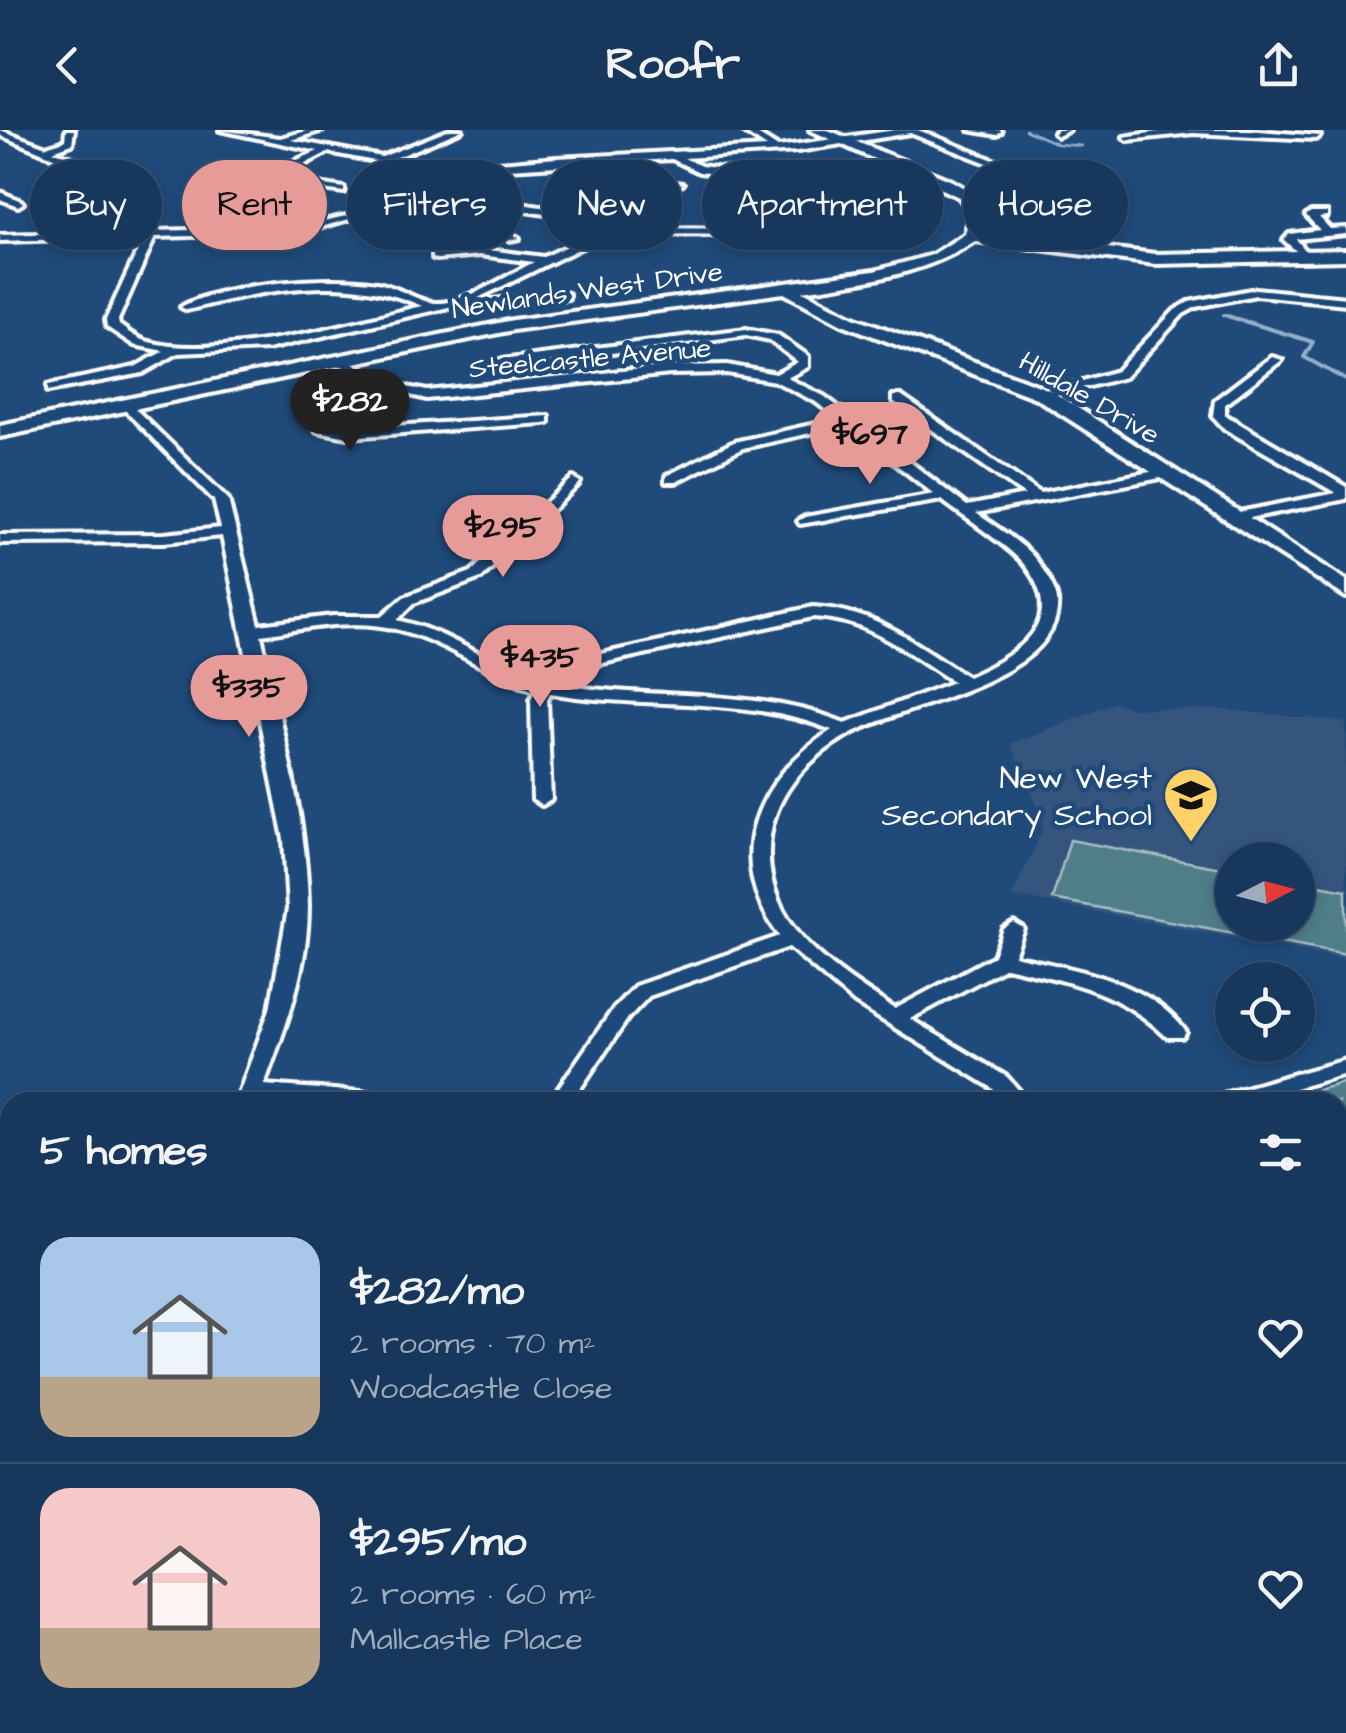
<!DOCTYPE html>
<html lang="en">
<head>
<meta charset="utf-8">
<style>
  body { margin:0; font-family:"Architects Daughter",sans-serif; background:#244365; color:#f1f3f6; height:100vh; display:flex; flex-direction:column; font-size:38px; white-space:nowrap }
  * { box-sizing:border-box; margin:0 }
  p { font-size:32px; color:#9eacbb }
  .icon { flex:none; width:55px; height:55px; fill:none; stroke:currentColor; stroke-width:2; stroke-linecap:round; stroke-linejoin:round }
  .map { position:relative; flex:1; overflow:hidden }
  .side { position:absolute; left:0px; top:962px; width:1348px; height:642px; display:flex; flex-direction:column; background:#17385c; border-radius:30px 30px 0 0; box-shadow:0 5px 15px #0003,0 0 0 2px #365272 }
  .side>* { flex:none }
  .top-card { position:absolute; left:30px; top:30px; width:1288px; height:90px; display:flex; gap:20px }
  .needle { width:65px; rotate:84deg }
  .tools { position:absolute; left:1215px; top:712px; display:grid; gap:20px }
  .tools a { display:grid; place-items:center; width:100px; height:100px; border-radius:50%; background:#17385c; box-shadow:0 5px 15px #0003,0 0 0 2px #365272; font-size:50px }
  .price { position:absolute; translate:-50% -85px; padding:0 22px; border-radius:35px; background:#e69b98; color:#111; font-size:32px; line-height:65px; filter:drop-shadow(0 2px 5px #0008) }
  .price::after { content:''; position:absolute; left:50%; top:60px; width:30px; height:22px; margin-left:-15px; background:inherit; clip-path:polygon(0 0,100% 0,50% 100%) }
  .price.current { background:#222; color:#fff }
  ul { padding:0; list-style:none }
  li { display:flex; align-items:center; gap:30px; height:250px; padding:0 40px }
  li+li { border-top:2px solid #365272 }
  li span { display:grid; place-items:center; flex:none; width:280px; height:200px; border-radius:30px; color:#555 }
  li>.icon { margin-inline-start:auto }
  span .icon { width:120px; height:120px; fill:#fffc; stroke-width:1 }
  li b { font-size:42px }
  h2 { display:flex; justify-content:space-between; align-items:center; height:120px; padding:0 40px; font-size:42px }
  .tag { padding:0 35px; border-radius:45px; background:#17385c; box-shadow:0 5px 15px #0003,0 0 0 2px #365272; font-size:35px; line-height:90px }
  .tag.current { background:#e69b98; color:#111 }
  header { display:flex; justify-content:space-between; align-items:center; height:130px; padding:0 40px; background:#17385c; font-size:45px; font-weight:800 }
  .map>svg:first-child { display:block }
</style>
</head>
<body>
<header><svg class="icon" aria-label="back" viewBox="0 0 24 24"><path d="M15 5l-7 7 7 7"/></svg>Roofr<svg class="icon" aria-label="share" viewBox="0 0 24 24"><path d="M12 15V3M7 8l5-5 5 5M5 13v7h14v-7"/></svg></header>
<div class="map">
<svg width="1346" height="1603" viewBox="0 0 1346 1603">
  <rect width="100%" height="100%" fill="#1f4a7a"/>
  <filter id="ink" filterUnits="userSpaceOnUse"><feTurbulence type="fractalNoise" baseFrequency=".01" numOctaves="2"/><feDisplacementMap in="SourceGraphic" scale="20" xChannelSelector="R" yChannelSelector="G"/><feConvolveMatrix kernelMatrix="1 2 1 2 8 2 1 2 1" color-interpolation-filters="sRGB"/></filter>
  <g filter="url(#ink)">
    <!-- built -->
    <path fill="#34547e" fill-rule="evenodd" d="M 1115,572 L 1131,578 L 1228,580 L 1346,592 L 1346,829 L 1012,766 L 1043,699 L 1040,682 L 1010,614 ZM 1232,730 L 1298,730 L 1298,795 L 1232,795 Z"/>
    <!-- green -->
    <path fill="#507e88" stroke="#a8bec4" stroke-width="2.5" d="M 1070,710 L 1232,740 L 1232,795 L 1298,795 L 1298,751 L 1346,760 L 1346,824 L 1052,769 Z
      M 1346,952 L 1346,1275 L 1338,1269 L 1338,972 L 1275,972 Z"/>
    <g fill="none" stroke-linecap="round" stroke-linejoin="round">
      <!-- stream-far2 -->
      <path stroke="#94afcb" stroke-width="2.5" d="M 1025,0 L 1058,14 L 1082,16"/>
      <!-- stream-far1 -->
      <path stroke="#94afcb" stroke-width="4" d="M 1224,185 L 1313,212 L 1304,227 L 1346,250"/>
      <!-- stream -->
      <path stroke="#94afcb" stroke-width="8" d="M 85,1595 L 86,1603"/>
      <!-- street casing -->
      <g stroke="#fff" stroke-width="8">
        <path id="street" d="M 0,0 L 46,17 L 65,11 L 66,0 L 74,0 L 72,14 L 53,21 C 88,35 102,30 108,71 L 103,74 L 98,71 L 92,43 L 0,5 Z
          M 220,0 L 280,8 L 309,0 L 323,0 L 291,10 L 382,27 L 450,0 L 462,0 L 393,29 L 454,41 L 476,35 L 557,28 L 767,17 L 741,0 L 751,0 L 778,17 L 895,0 L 918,0 L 1016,39 L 1008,41 L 910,3 L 798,21 L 684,28 L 701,36 L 810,50 L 831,41 L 871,33 L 874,38 L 823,51 L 920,78 L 917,83 L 829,58 L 699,42 L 672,29 L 568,35 C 587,47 622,67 645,64 C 659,62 669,50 683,54 L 646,70 L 609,66 L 610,61 L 557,36 L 476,41 L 418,59 L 568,81 L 595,93 L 597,98 L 828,99 L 833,102 L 828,105 L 599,104 L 599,109 L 478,168 L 492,170 L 564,163 L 568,164 L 568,168 L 492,176 L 466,173 L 267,219 L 178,223 L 143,243 L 48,261 L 48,255 L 135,237 L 164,221 L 134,215 L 107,197 L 106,190 L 144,107 L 0,111 L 0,105 L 269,98 L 314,93 L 351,85 L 423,50 L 443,44 L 328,22 L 286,44 L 293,50 L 344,58 L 344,62 L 287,54 L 276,45 L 279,38 L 318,21 ZM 409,64 L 566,87 L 587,97 L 589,106 L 544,127 L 480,119 L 433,124 L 433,128 L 437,129 L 480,125 L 534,132 C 510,144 462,175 435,173 C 419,172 396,156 377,153 C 330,145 223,153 181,177 L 187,180 C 265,160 346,142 422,176 C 347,193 219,232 145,211 C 136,208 127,201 119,195 L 118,190 L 155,107 L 269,104 L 314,99 L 367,84 L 482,95 L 510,110 L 519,108 L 484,89 L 377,80 Z
          M 969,0 L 1000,0 L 1001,2 L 997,5 Z
          M 1058,0 L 1069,0 L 1058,6 L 1054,3 Z
          M 1169,0 L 1247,0 L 1320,6 L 1316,9 L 1193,3 L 1128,10 L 1124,7 Z
          M 0,62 L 21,71 L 23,73 L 18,76 L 0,69 Z
          M 1311,82 L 1327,82 L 1327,86 L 1319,87 L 1330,99 L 1346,98 L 1346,104 L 1296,109 L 1310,126 L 1305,129 L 1284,110 L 1289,104 L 1320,100 L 1306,85 Z
          M 1256,159 L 1346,168 L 1346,174 L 1256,165 L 1196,177 L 1183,184 L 1125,247 L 1043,268 L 1037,264 L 1117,241 L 1175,180 L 1189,172 Z
          M 746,199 L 778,205 L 808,226 L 808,237 L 787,248 L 824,266 L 967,376 L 1025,365 L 893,272 L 893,266 L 901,266 L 1040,363 L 1166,339 L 1173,343 L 1166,347 L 976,383 C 995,397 1022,412 1036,430 C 1043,440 1056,458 1057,470 C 1064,551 900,574 846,606 C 804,631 770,669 769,720 C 766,798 838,842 895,879 L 994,826 L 1004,799 L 1014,793 L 1024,799 L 1014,826 C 1074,840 1147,849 1186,902 L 1183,907 L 1167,907 C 1119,860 1069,852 1006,837 L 910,889 L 1007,947 L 1029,972 L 1006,972 L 991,957 L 855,873 L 789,817 L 649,866 L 628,888 L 571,972 L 549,972 L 614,878 L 635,856 L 780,806 C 721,728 756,649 832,600 C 742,564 644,580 550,563 L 547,569 L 551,670 L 542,675 L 533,670 L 531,569 L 535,560 C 488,545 448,513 400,500 C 355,487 306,499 261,505 C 279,593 307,686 308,777 C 308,839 285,898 264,955 L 390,964 L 398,967 L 401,972 L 259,970 L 236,972 L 270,879 L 288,779 L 284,709 L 222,406 L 164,412 L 0,413 L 0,405 L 164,404 L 221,398 L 214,370 L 123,278 L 121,275 L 127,271 L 228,369 L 259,495 L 333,486 L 382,486 L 404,467 L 471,442 L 573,348 L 580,352 L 578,355 L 481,448 L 414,473 L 397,490 C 449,501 491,536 541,551 L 555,540 L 588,527 L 813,477 C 874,480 918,515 968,547 C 1019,525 1071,491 1023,433 C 1005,413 965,388 942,370 L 800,394 L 798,391 L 805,387 L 934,364 L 846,295 L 743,318 L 676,352 L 666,352 L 666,346 L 734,312 L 838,289 L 816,272 L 775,251 L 727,243 L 671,244 L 427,269 L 406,264 L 332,284 L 322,291 L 326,295 L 348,299 L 548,286 L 548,292 L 543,293 L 348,307 L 317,301 L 309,290 L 324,278 L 392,262 L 379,259 L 337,233 L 335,230 L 341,226 L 387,253 L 427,261 L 671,236 L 727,235 L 776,244 L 798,232 L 770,210 L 746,205 L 493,239 L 487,235 L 493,231 ZM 813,487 C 869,489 909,523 954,552 L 845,593 C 752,556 654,571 557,554 L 598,534 Z
          M 1272,227 L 1282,230 L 1225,274 L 1225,285 L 1346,357 L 1346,369 L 1234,391 L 1229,390 L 1229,384 L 1336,363 L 1225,299 L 1213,286 L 1215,270 Z
          M 1346,930 L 1346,944 L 1245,972 L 1209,972 L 1212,967 Z
          M 10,1394 L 10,1433 L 0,1436 L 0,1397 Z
          M 467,1595 L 613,1595 L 609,1603 L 471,1603 Z
          M 949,1595 L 985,1595 L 981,1603 L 945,1603 Z"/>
      </g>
      <!-- secondary casing -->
      <g stroke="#fff" stroke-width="8">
        <path id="secondary" d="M 810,0 L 828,0 L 952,51 L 969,61 L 985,83 L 981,102 L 1155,124 L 1346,120 L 1346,130 L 1155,134 L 975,111 C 923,145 864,152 803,161 L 854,187 L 1050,260 L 1346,450 L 1346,467 L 1036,268 L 842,194 L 784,163 L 513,200 L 0,307 L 0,295 L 513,190 L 874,141 L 932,125 L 965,104 L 971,83 L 959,67 Z"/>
      </g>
      <!-- street -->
      <use href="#street" fill="#1f4a7a" fill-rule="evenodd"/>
      <!-- secondary -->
      <use href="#secondary" fill="#1f4a7a" fill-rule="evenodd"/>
    </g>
  </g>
  <!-- icons -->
  <defs>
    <g id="school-pin" transform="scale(2.875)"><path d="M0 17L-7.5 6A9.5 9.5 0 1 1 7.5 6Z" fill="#ffd166" stroke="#1f4a7a"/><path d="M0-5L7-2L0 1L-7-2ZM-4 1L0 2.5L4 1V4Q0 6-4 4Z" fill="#111"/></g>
  </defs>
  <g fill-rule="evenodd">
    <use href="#school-pin" x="1191" y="665"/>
  </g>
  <g text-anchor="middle" stroke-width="9" stroke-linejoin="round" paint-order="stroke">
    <!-- far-street labels -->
    <g font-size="28" fill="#fff" stroke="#1f4a7a">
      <text transform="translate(587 159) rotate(-8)" y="10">Newlands West Drive</text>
      <text transform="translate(590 227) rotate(-5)" y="10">Steelcastle Avenue</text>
      <text transform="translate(1090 267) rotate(30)" y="10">Hilldale Drive</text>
    </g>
    <!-- poi labels -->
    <g font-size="32" fill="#fff" stroke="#1f4a7a" text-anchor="end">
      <text x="1152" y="658">New West<tspan x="1152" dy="37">Secondary School</tspan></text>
    </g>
  </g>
</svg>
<div class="tools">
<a><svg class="needle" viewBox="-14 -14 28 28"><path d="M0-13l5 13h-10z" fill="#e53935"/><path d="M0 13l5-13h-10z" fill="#9eacbb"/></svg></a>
<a><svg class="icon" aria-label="locate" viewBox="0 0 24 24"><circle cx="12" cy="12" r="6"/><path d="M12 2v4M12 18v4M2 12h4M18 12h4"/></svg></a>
</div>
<b class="price current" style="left:350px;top:324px">$282</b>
<b class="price" style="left:870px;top:357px">$697</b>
<b class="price" style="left:503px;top:450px">$295</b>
<b class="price" style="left:540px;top:580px">$435</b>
<b class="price" style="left:249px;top:610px">$335</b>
<div class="top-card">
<a class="tag">Buy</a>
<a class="tag current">Rent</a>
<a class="tag">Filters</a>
<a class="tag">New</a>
<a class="tag">Apartment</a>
<a class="tag">House</a>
</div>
<section class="side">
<h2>5 homes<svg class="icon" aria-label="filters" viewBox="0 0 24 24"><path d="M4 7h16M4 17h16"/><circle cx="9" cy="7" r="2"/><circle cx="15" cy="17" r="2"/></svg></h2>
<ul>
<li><span style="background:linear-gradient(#a9c7e8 70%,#b9a48a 0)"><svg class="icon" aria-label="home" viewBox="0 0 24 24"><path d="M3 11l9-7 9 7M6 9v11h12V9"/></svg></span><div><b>$282/mo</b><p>2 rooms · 70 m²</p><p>Woodcastle Close</p></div><svg class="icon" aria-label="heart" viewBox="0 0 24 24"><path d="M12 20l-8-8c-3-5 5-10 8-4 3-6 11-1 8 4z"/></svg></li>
<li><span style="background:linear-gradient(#f6c9c9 70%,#b9a48a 0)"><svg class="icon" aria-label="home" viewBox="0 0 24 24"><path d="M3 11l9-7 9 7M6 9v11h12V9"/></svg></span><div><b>$295/mo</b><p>2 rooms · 60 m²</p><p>Mallcastle Place</p></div><svg class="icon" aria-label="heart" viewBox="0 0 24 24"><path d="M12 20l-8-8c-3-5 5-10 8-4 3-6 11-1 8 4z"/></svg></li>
</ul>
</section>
</div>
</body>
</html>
